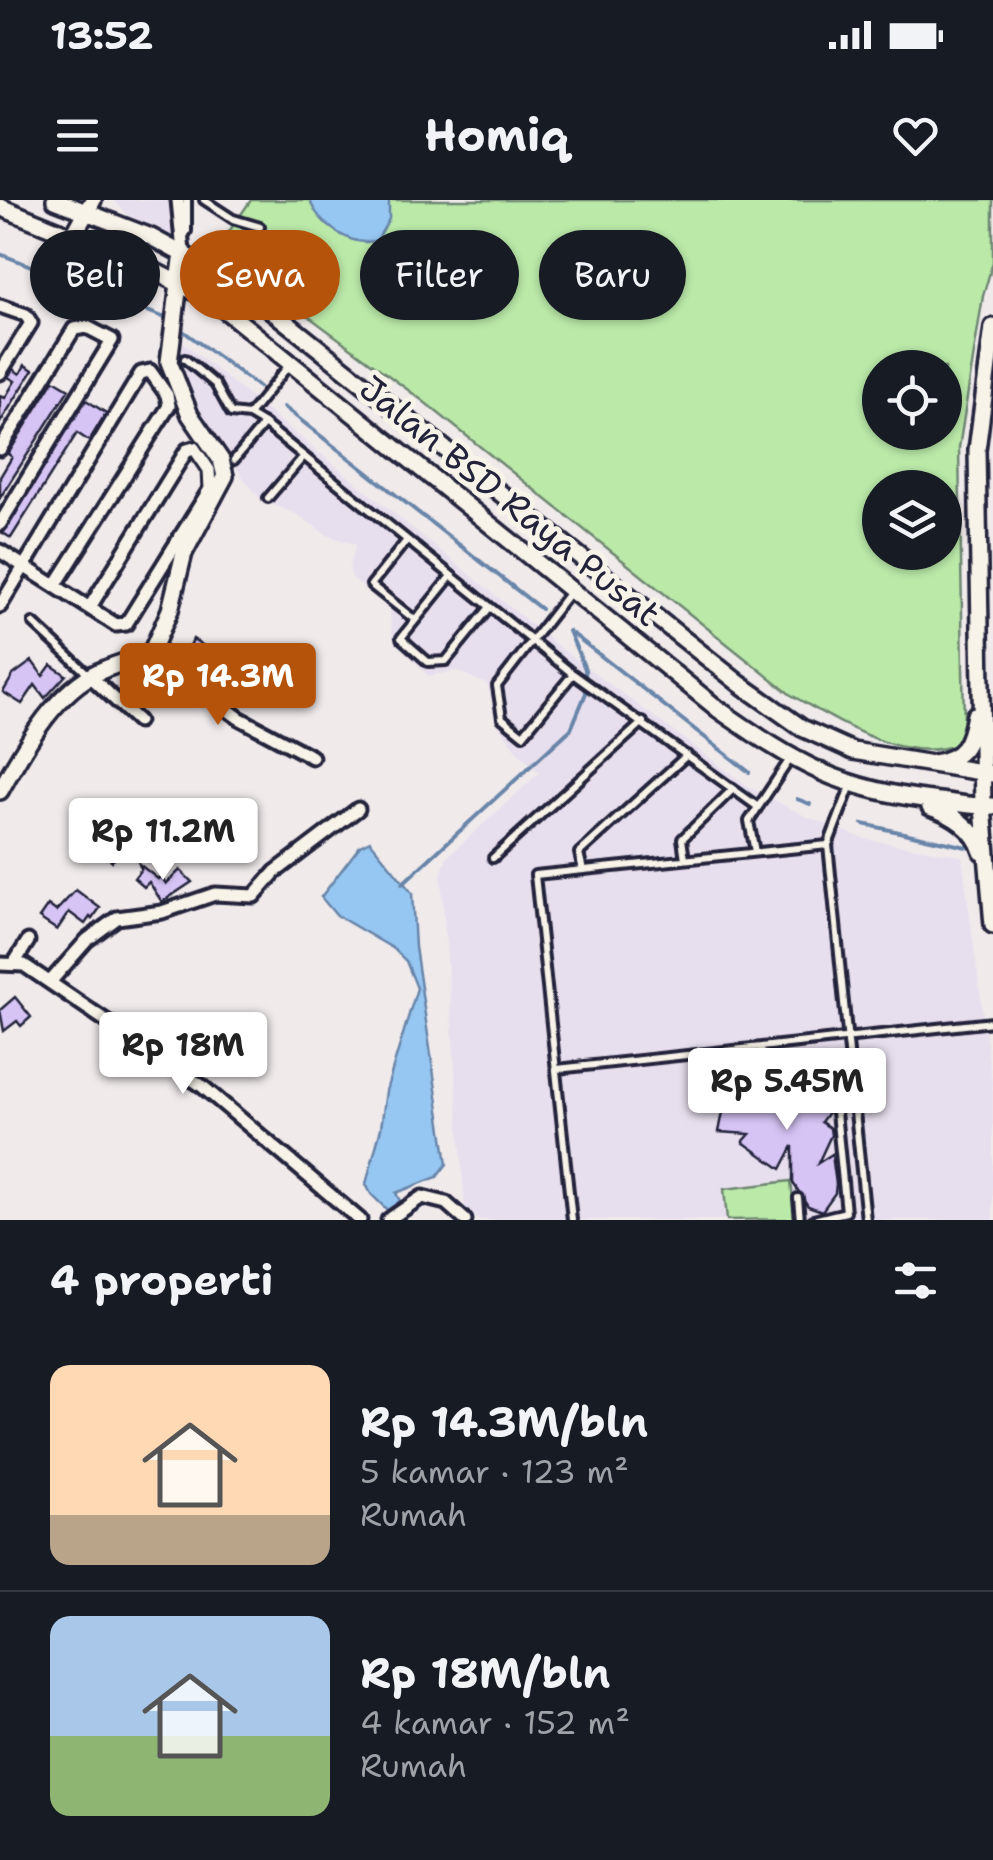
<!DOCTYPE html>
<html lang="id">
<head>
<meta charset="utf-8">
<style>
  body { margin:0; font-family:"Shantell Sans",sans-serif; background:#20242c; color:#f1f3f6; height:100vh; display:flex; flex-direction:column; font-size:38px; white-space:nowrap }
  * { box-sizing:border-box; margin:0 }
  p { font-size:32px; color:#9ea1a6 }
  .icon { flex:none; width:55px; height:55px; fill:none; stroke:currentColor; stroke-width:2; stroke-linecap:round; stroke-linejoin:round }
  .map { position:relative; height:1020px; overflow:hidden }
  .side { display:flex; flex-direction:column; background:#171b24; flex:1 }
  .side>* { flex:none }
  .hud { position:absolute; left:30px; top:30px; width:935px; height:90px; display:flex; gap:20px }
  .controls { position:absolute; left:862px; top:150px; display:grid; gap:20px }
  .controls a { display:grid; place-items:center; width:100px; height:100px; border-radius:50%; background:#171b24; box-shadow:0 2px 8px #0004; font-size:50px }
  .price { position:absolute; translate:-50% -85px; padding:0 22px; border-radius:10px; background:#fff; color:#222; font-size:32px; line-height:65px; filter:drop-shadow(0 2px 5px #0008) }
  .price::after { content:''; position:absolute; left:50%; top:60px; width:30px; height:22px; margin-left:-15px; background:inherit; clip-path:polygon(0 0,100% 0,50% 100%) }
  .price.on { background:#b45309; color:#fff }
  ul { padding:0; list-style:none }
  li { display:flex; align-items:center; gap:30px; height:250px; padding:0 50px }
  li+li { border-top:2px solid #363941 }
  li span { display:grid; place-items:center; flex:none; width:280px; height:200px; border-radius:20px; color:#555 }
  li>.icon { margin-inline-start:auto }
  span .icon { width:120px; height:120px; fill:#fffc; stroke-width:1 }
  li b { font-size:42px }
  h2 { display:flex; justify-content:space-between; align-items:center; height:120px; padding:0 50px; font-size:42px }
  .pill { padding:0 35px; border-radius:45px; background:#171b24; box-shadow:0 2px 8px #0004; font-size:35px; line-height:90px }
  .pill.on { background:#b45309; color:#fff }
  .status { display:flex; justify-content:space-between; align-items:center; height:70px; padding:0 50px; background:#171b24; direction:ltr }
  .status svg { height:28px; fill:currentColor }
  header { display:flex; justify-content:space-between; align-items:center; height:130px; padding:0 50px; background:#171b24; font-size:45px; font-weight:700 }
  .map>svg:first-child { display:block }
</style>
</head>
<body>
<div class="status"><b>13:52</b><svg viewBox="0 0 49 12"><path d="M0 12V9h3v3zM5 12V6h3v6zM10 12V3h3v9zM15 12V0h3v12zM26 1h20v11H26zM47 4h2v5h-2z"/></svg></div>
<header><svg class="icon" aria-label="menu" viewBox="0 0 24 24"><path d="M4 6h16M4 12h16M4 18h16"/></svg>Homiq<svg class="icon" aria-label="heart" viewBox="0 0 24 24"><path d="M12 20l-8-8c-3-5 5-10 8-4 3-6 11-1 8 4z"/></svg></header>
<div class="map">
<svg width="993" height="1020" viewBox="0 0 993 1020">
  <rect width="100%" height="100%" fill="#f0eaeb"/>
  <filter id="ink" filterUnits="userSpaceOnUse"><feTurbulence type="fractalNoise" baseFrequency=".01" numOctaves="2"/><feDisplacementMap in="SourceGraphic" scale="20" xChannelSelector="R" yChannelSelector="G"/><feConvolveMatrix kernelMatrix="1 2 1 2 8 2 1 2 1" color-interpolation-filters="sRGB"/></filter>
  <g filter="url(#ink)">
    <!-- built -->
    <path fill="#e8dfee" d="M 114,0 L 174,0 L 176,38 L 126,14 Z
      M 181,141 L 562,449 L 749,587 L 805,616 L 866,639 L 962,656 L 993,890 L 993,1020 L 478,1020 L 465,1009 L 441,676 L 446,658 L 539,573 L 516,550 L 499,526 L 487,484 L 456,471 L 428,476 L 393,438 L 389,407 L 352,378 L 349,367 L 356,345 L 327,335 L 298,315 L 261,300 L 223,252 L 178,175 L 174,156 Z"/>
    <!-- green -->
    <path fill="#bae9a8" stroke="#6e8672" stroke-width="2.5" fill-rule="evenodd" d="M 251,0 L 993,0 L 993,62 L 983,96 L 959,248 L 964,524 L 958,544 C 905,566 836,520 791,495 L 423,201 L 224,54 L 223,40 ZM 880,168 L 945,168 L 945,232 L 880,232 ZM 880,288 L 945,288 L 945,352 L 880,352 Z
      M 791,981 L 795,1019 L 727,1020 L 724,989 Z"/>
    <!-- water -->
    <path fill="#96c7f2" stroke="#6885a9" stroke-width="2.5" d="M 310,0 L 389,0 L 389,19 L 377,40 C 352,49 317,23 310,0 Z
      M 370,641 L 412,693 L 415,747 L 447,964 L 437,977 L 396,993 L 400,1001 L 387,1010 L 371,994 L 366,984 L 381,928 L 386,891 L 417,788 L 406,761 L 394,749 L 336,715 L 321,697 L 360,646 Z"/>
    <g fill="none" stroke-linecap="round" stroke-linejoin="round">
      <!-- stream -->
      <path stroke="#6885a9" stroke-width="4" d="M 0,54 L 168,119
        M 179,128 L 259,187
        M 284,207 L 541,409
        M 573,434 L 749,572
        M 797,599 L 810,604
        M 863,624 L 971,648
        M 402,684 L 571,529 L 586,493 L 585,469 L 569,431"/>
    </g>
    <!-- building -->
    <path fill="#d6c4f5" stroke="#22223b" stroke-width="2.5" d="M 25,165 L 33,170 L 0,223 L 0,196 L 5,198 L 15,181 L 8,177 L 13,169 L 20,174 Z
      M 54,180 L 69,189 L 0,298 L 0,277 L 12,257 L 8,254 Z
      M 86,200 L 106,213 L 89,241 L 77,233 L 11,338 L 3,333 Z
      M 193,439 L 233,464 L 223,479 L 208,469 L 202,479 L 182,464 Z
      M 32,461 L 43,476 L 51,465 L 66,475 L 45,498 L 35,485 L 22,504 L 3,492 L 13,475 Z
      M 120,618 L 135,631 L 112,661 L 97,648 Z
      M 139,664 L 158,679 L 161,676 L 166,684 L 180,670 L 192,682 L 162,702 L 149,682 L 144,687 L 134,678 L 141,669 Z
      M 76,690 L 100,708 L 92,719 L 90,717 L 85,724 L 69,712 L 57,730 L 39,718 L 48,705 L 56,711 Z
      M 15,797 L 31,817 L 21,826 L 17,821 L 4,831 L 0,810 Z
      M 790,880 L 828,897 L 829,911 L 821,922 L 830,928 L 831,935 L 818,963 L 832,954 L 836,984 L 835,993 L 822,1011 L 808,1006 L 793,983 L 793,946 L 781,969 L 743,942 L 750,934 L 719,932 L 724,907 L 740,887 Z"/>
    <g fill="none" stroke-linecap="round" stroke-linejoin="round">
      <!-- lane casing -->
      <g stroke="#22223b" stroke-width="14">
        <path id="lane" d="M 204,0 L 233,19 L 260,27
          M 183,38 L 187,31 L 187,0
          M 185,159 L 215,184 L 231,213 L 249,215 L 264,224 L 573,474 L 758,607
          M 249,215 L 289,165
          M 234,260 L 264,224
          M 268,298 L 304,256
          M 407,340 L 371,385 L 415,420
          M 451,376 L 401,438 L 428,462 L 446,461 L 490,407
          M 570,392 L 497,486 L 502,518 L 523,535 L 573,474
          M 33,423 L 89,475
          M 828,645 L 851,585
          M 755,652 L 749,621 L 790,559
          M 493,658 L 643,522
          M 685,659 L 682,639 L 733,589
          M 583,670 L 579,653 L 687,555
          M 761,847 L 765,875
          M 557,869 L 993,822
          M 716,905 L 727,888 L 741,878
          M 715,906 L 712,880 L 791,873 L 834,892 L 846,1012 L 813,1020
          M 798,998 L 800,1020
          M 572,1020 L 535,675 L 828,645 L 866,1020"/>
      </g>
      <!-- street casing -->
      <g stroke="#22223b" stroke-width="19">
        <path id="street" d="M 178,0 L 183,52
          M 0,106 L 26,115 L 31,123 L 0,173
          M 0,249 L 74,129 L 87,127 L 112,140 L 0,324
          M 0,351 L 116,425 L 126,424 L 210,289 L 209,270 L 194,248 L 187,250 L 90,407
          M 0,406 L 141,173 L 150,171 L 167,195 L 169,206 L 55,386
          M 151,453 L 239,518 L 312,557
          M 90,476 L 138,521
          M 15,762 L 28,741
          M 0,764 L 24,765 L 202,886 L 360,1020
          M 50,782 L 87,740 L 117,718 L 162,712 L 215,694 L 254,696 L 275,672 L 358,609
          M 388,1020 L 422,997 L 446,1003 L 465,1020"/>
      </g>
      <!-- secondary casing -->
      <g stroke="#22223b" stroke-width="22">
        <path id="secondary" d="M 55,0 L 151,37 L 238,84 L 740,484 L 802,528 L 853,551 L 993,574
          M 0,7 L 136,62 L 215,102 L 718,509 C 798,565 840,590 939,601 C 956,603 975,607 993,606
          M 72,38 L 93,0
          M 993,127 L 977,250 L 983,607 L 993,725
          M 933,563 C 964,559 970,543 975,515
          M 0,591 C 22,551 51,498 92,475 C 110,465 131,461 151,453 L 170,410 L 184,353 L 225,276 L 221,260 L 190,215 L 169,162 L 183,52
          M 930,607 C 952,614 975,628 982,652"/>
      </g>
      <!-- lane -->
      <use href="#lane" stroke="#f7f3e8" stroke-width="6"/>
      <!-- street -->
      <use href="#street" stroke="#f7f3e8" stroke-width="11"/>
      <!-- secondary -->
      <use href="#secondary" stroke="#f7f3e8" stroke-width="15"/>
    </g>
  </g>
  <g text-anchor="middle" stroke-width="10" stroke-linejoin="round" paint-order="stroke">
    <!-- street labels -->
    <g font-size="35" fill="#22223b" stroke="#f7f3e8">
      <text transform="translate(510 301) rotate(39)" y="12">Jalan BSD Raya Pusat</text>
    </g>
  </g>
</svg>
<div class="controls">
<a><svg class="icon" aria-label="locate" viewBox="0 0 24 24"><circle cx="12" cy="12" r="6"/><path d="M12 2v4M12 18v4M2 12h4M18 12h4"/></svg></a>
<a><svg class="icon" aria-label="layers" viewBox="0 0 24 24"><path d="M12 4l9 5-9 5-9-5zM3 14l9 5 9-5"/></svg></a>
</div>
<b class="price on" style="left:218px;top:528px">Rp 14.3M</b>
<b class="price" style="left:163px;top:683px">Rp 11.2M</b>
<b class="price" style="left:183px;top:897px">Rp 18M</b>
<b class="price" style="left:787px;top:933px">Rp 5.45M</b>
<div class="hud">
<a class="pill">Beli</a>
<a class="pill on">Sewa</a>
<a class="pill">Filter</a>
<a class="pill">Baru</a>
</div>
</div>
<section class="side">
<h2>4 properti<svg class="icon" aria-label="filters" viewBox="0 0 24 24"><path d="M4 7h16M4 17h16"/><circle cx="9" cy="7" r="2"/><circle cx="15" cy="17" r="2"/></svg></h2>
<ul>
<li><span style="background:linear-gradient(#ffd9b3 75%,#b9a48a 0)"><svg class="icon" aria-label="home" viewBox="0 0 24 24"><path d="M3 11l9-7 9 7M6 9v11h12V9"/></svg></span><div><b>Rp 14.3M/bln</b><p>5 kamar · 123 m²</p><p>Rumah</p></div></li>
<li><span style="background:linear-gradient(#a9c7e8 60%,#8fb573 0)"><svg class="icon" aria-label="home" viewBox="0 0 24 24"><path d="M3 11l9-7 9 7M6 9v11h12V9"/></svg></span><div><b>Rp 18M/bln</b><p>4 kamar · 152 m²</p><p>Rumah</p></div></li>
</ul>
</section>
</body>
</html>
